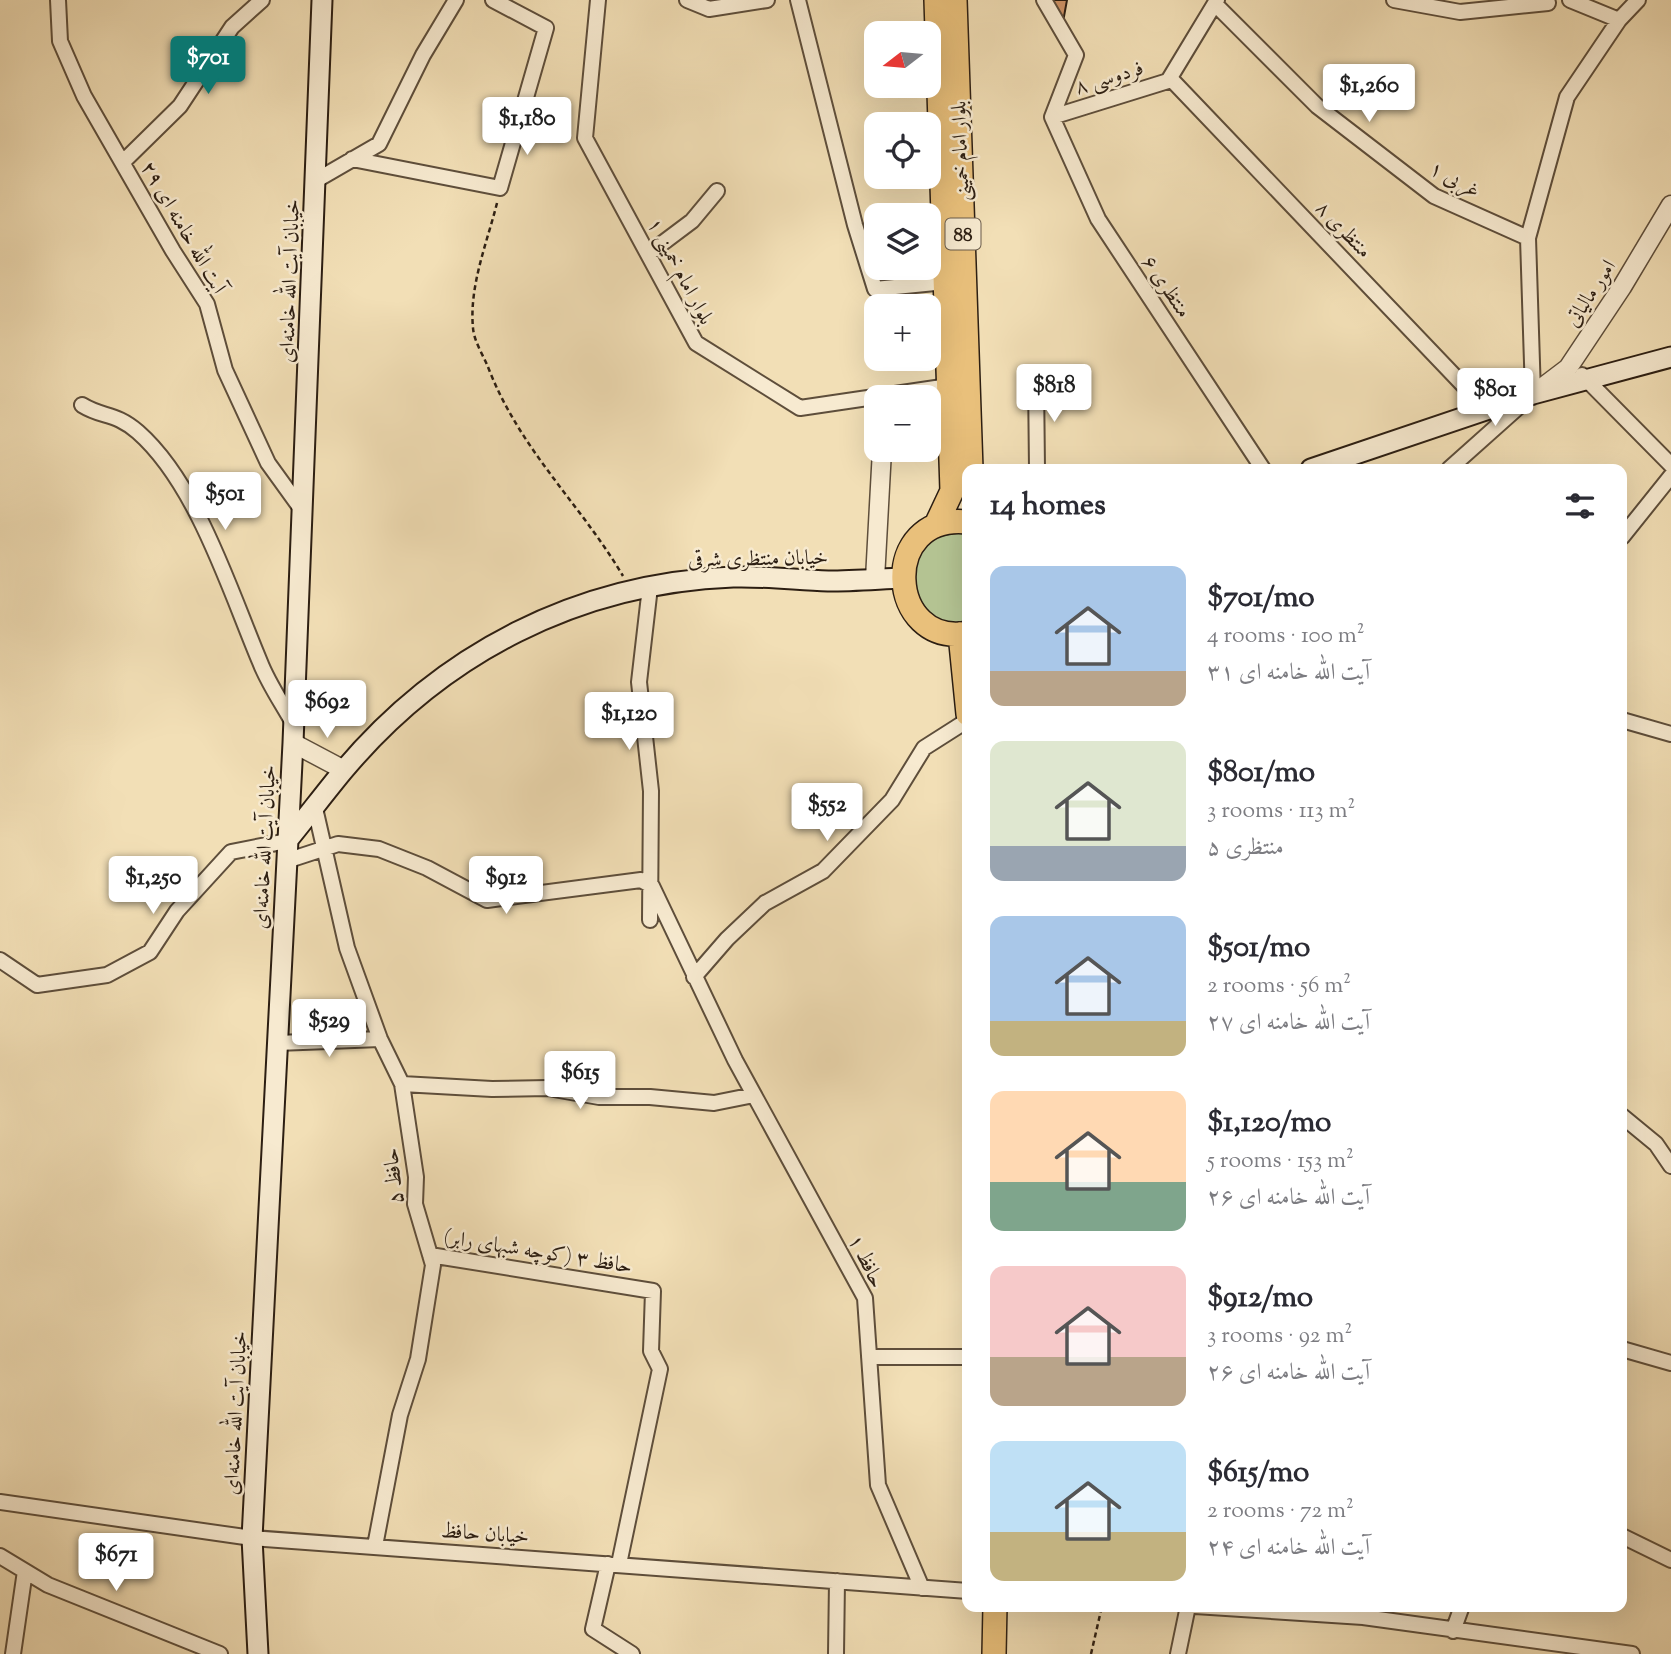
<!DOCTYPE html>
<html lang="en">
<head>
<meta charset="utf-8">
<style>
  body { margin:0; font-family:"Sorts Mill Goudy",Amiri,serif; background:#f7f7f7; color:#2b2b33; height:100vh; display:flex; flex-direction:column; font-size:26px; white-space:nowrap }
  * { box-sizing:border-box; margin:0 }
  p { font-size:23px; color:#7c7c81 }
  .icon { flex:none; width:38px; height:38px; fill:none; stroke:currentColor; stroke-width:2; stroke-linecap:round; stroke-linejoin:round }
  .map { position:relative; flex:1; overflow:hidden }
  .details { position:absolute; left:962px; top:464px; width:665px; height:1148px; display:flex; flex-direction:column; background:#fff; border-radius:14px; box-shadow:0 7px 28px #0002 }
  .details>* { flex:none }
  .needle { width:46px; rotate:254deg }
  .fabs { position:absolute; left:864px; top:21px; display:grid; gap:14px }
  .fabs a { display:grid; place-items:center; width:77px; height:77px; border-radius:14px; background:#fff; box-shadow:0 7px 28px #0002; font-size:35px }
  .price { position:absolute; translate:-50% -60px; padding:0 16px; border-radius:7px; background:#fff; color:#222; font-size:23px; line-height:46px; filter:drop-shadow(0 2px 4px #0008) }
  .price::after { content:''; position:absolute; left:50%; top:42px; width:21px; height:16px; margin-left:-10px; background:inherit; clip-path:polygon(0 0,100% 0,50% 100%) }
  .price.selected { background:#0f766e; color:#fff }
  ul { padding:0; list-style:none }
  li { display:flex; align-items:center; gap:21px; height:175px; padding:0 28px }
  li span { display:grid; place-items:center; flex:none; width:196px; height:140px; border-radius:14px; color:#555 }
  li>.icon { margin-inline-start:auto }
  span .icon { width:84px; height:84px; fill:#fffc; stroke-width:1 }
  li b { font-size:30px }
  h2 { display:flex; justify-content:space-between; align-items:center; height:84px; padding:0 28px; font-size:30px }
  .map>svg:first-child { display:block }
</style>
</head>
<body>
<div class="map">
<svg width="1671" height="1654" viewBox="0 0 1671 1654">
  <rect width="100%" height="100%" fill="#f2dfb6"/>
  <filter id="stains"><feTurbulence type="fractalNoise" baseFrequency=".00286" numOctaves="4"/><feColorMatrix values="0 0 0 0 .2 0 0 0 0 .09 0 0 0 0 .02 0 0 0 .5 -.17"/></filter>
  <radialGradient id="worn" r=".72"><stop offset=".6" stop-color="#630" stop-opacity="0"/><stop offset="1" stop-color="#630" stop-opacity=".3"/></radialGradient>
  <!-- green -->
  <path fill="#b4c392" stroke="#707052" stroke-width="2" d="M 968,531 L 968,624 L 947,624 L 932,617 L 914,592 L 914,561 L 933,537 Z"/>
  <!-- building -->
  <path fill="#ce9366" stroke="#2c1e12" stroke-width="2" d="M 1048,0 L 1067,0 L 1063,22 Z"/>
  <g fill="none" stroke-linecap="round" stroke-linejoin="round">
    <!-- minor casing -->
    <g stroke="#5e4e3b" stroke-width="18">
      <path id="minor" d="M 58,0 L 60,41 L 84,96 L 173,251 L 207,304 L 225,370 L 268,463 L 302,510
        M 598,0 L 585,138 L 696,343 L 800,408 L 949,386
        M 687,0 L 709,9 L 767,0
        M 798,0 L 855,225 L 875,289 L 945,282
        M 1044,0 L 1076,55 L 1052,117
        M 1394,0 L 1460,12 L 1548,3
        M 1570,0 L 1619,20
        M 1215,4 L 1317,106 L 1434,196 L 1528,238
        M 1170,78 L 1487,410
        M 1052,117 L 1098,219 L 1263,469
        M 1052,117 L 1168,81 L 1217,0
        M 352,159 L 500,188 L 546,28 L 493,0
        M 123,162 L 180,106 L 232,27 L 262,0
        M 315,181 L 379,144 L 423,55 L 456,0
        M 648,254 L 692,221 L 717,191
        M 1582,375 L 1671,465
        M 1036,379 L 1037,469
        M 82,405 C 103,418 115,412 138,432 C 197,484 230,591 260,662 C 268,683 282,703 293,723
        M 1449,469 L 1533,394 L 1528,238 L 1567,97 L 1619,20 L 1638,0
        M 1622,537 L 1671,476
        M 650,587 L 639,682 L 651,791 L 650,920
        M 1622,720 L 1671,734
        M 315,808 L 347,948 L 380,1039 L 402,1084 L 416,1177 L 415,1204 L 433,1265 L 418,1359 L 400,1415 L 375,1546
        M 286,861 L 338,844 L 379,849 L 427,868 L 487,900 L 641,880 L 652,886 L 735,1060 L 865,1298 L 878,1485 L 922,1588
        M 0,960 L 37,985 L 107,975 L 150,952 L 177,911 L 231,852 L 287,841
        M 694,977 L 727,939 L 765,903 L 823,871 L 892,800 L 924,748 L 968,720
        M 277,1043 L 380,1039
        M 402,1084 L 492,1089 L 548,1088 L 599,1097 L 650,1097 L 714,1103 L 754,1095
        M 1622,1116 L 1656,1144 L 1671,1166
        M 430,1255 L 653,1291 L 651,1351 L 660,1369 L 619,1564
        M 1622,1349 L 1671,1363
        M 869,1357 L 968,1357
        M 0,1502 L 252,1538 L 968,1591
        M 1622,1536 L 1671,1560
        M 0,1556 L 48,1585 L 220,1654
        M 608,1564 L 593,1629 L 632,1654
        M 1195,1606 L 1363,1617 L 1632,1654
        M 1453,1631 L 1462,1606
        M 13,1654 L 25,1571
        M 836,1654 L 837,1581
        M 1178,1654 L 1188,1606"/>
    </g>
    <!-- tertiary casing -->
    <g stroke="#5e4e3b" stroke-width="21">
      <path id="tertiary" d="M 1535,393 L 1568,368 L 1622,287 L 1671,205
        M 875,579 L 882,450
        M 293,743 L 344,770"/>
    </g>
    <!-- secondary casing -->
    <g stroke="#2c1e12" stroke-width="23">
      <path id="secondary" d="M 1311,469 L 1533,394 L 1671,357
        M 287,841 C 306,818 324,794 343,771 C 442,653 578,583 733,577 C 765,576 797,580 828,581 C 853,581 878,579 902,578
        M 258,1654 L 252,1538 L 293,743 L 322,0"/>
    </g>
    <!-- primary casing -->
    <g stroke="#2c1e12" stroke-width="26">
      <path id="primary" d="M 936,0 L 952,491 L 936,525
        M 955,0 L 971,469
        M 968,522 C 878,512 887,648 968,633
        M 960,634 L 968,714
        M 994,1654 L 995,1606"/>
    </g>
    <!-- path -->
    <path stroke="#2c1e12" stroke-width="2.5" stroke-dasharray="5 3.5" stroke-linecap="butt" d="M 497,203 C 487,243 469,286 473,328 C 474,341 483,355 488,367 C 520,450 579,502 623,576
      M 1091,1654 L 1102,1606"/>
    <!-- minor -->
    <use href="#minor" stroke="#f7ead0" stroke-width="14"/>
    <!-- tertiary -->
    <use href="#tertiary" stroke="#f7ead0" stroke-width="18"/>
    <!-- secondary -->
    <use href="#secondary" stroke="#f7ead0" stroke-width="19"/>
    <!-- primary -->
    <use href="#primary" stroke="#e9c07b" stroke-width="23"/>
  </g>
  <g text-anchor="middle" stroke-width="5" stroke-linejoin="round" paint-order="stroke">
    <!-- shield labels -->
    <rect fill="#f7ead0" stroke="#695b4b" stroke-width="2" x="945.5" y="218.5" width="35" height="31" rx="5"/>
    <g font-size="19" font-weight="bold" fill="#2c1e12">
      <text x="963" y="241">88</text>
    </g>
    <!-- street labels -->
    <g font-size="21" fill="#2c1e12" stroke="#f7ead0">
      <text transform="translate(1109 77) rotate(-17)" y="7">فردوسی ۸</text>
      <text transform="translate(960 151) rotate(-92)" y="7">بلوار امام خمینی</text>
      <text transform="translate(1455 179) rotate(29)" y="7">غربی ۱</text>
      <text transform="translate(184 227) rotate(60)" y="7">آیت الله خامنه ای ۲۹</text>
      <text transform="translate(1344 229) rotate(46)" y="7">منتظری ۸</text>
      <text transform="translate(681 271) rotate(62)" y="7">بلوار امام خمینی ۱</text>
      <text transform="translate(289 281) rotate(-88)" y="7">خیابان آیت الله خامنه‌ای</text>
      <text transform="translate(1167 286) rotate(56)" y="7">منتظری ۶</text>
      <text transform="translate(1590 293) rotate(-57)" y="7">امور مالیاتی</text>
      <text transform="translate(758 558) rotate(-1)" y="7">خیابان منتظری شرقی</text>
      <text transform="translate(264 847) rotate(-87)" y="7">خیابان آیت الله خامنه‌ای</text>
      <text transform="translate(393 1176) rotate(-96)" y="7">حافظ ۵</text>
      <text transform="translate(538 1251) rotate(9)" y="7">حافظ ۳ (کوچه شبهای رابر)</text>
      <text transform="translate(867 1261) rotate(64)" y="7">حافظ ۱</text>
      <text transform="translate(235 1413) rotate(-87)" y="7">خیابان آیت الله خامنه‌ای</text>
      <text transform="translate(485 1533) rotate(4)" y="7">خیابان حافظ</text>
    </g>
  </g>
  <rect width="100%" height="100%" filter="url(#stains)"/>
  <rect width="100%" height="100%" fill="url(#worn)"/>
</svg>
<div class="fabs">
<a><svg class="needle" viewBox="-14 -14 28 28"><path d="M0-13l5 13h-10z" fill="#e53935"/><path d="M0 13l5-13h-10z" fill="#7c7c81"/></svg></a>
<a><svg class="icon" aria-label="locate" viewBox="0 0 24 24"><circle cx="12" cy="12" r="6"/><path d="M12 2v4M12 18v4M2 12h4M18 12h4"/></svg></a>
<a><svg class="icon" aria-label="layers" viewBox="0 0 24 24"><path d="M12 4l9 5-9 5-9-5zM3 14l9 5 9-5"/></svg></a>
<a>+</a>
<a>−</a>
</div>
<b class="price selected" style="left:208px;top:96px">$701</b>
<b class="price" style="left:1369px;top:124px">$1,260</b>
<b class="price" style="left:527px;top:157px">$1,180</b>
<b class="price" style="left:1054px;top:424px">$818</b>
<b class="price" style="left:1495px;top:428px">$801</b>
<b class="price" style="left:225px;top:532px">$501</b>
<b class="price" style="left:327px;top:740px">$692</b>
<b class="price" style="left:629px;top:752px">$1,120</b>
<b class="price" style="left:827px;top:843px">$552</b>
<b class="price" style="left:153px;top:916px">$1,250</b>
<b class="price" style="left:506px;top:916px">$912</b>
<b class="price" style="left:329px;top:1059px">$529</b>
<b class="price" style="left:580px;top:1111px">$615</b>
<b class="price" style="left:116px;top:1593px">$671</b>
<section class="details">
<h2>14 homes<svg class="icon" aria-label="filters" viewBox="0 0 24 24"><path d="M4 7h16M4 17h16"/><circle cx="9" cy="7" r="2"/><circle cx="15" cy="17" r="2"/></svg></h2>
<ul>
<li><span style="background:linear-gradient(#a9c7e8 75%,#b9a48a 0)"><svg class="icon" aria-label="home" viewBox="0 0 24 24"><path d="M3 11l9-7 9 7M6 9v11h12V9"/></svg></span><div><b>$701/mo</b><p>4 rooms · 100 m²</p><p>آیت الله خامنه ای ۳۱</p></div></li>
<li><span style="background:linear-gradient(#dfe7d0 75%,#9aa5b1 0)"><svg class="icon" aria-label="home" viewBox="0 0 24 24"><path d="M3 11l9-7 9 7M6 9v11h12V9"/></svg></span><div><b>$801/mo</b><p>3 rooms · 113 m²</p><p>منتظری ۵</p></div></li>
<li><span style="background:linear-gradient(#a9c7e8 75%,#c2b280 0)"><svg class="icon" aria-label="home" viewBox="0 0 24 24"><path d="M3 11l9-7 9 7M6 9v11h12V9"/></svg></span><div><b>$501/mo</b><p>2 rooms · 56 m²</p><p>آیت الله خامنه ای ۲۷</p></div></li>
<li><span style="background:linear-gradient(#ffd9b3 65%,#7fa58c 0)"><svg class="icon" aria-label="home" viewBox="0 0 24 24"><path d="M3 11l9-7 9 7M6 9v11h12V9"/></svg></span><div><b>$1,120/mo</b><p>5 rooms · 153 m²</p><p>آیت الله خامنه ای ۲۶</p></div></li>
<li><span style="background:linear-gradient(#f6c9c9 65%,#b9a48a 0)"><svg class="icon" aria-label="home" viewBox="0 0 24 24"><path d="M3 11l9-7 9 7M6 9v11h12V9"/></svg></span><div><b>$912/mo</b><p>3 rooms · 92 m²</p><p>آیت الله خامنه ای ۲۶</p></div></li>
<li><span style="background:linear-gradient(#bfe0f5 65%,#c2b280 0)"><svg class="icon" aria-label="home" viewBox="0 0 24 24"><path d="M3 11l9-7 9 7M6 9v11h12V9"/></svg></span><div><b>$615/mo</b><p>2 rooms · 72 m²</p><p>آیت الله خامنه ای ۲۴</p></div></li>
</ul>
</section>
</div>
</body>
</html>
